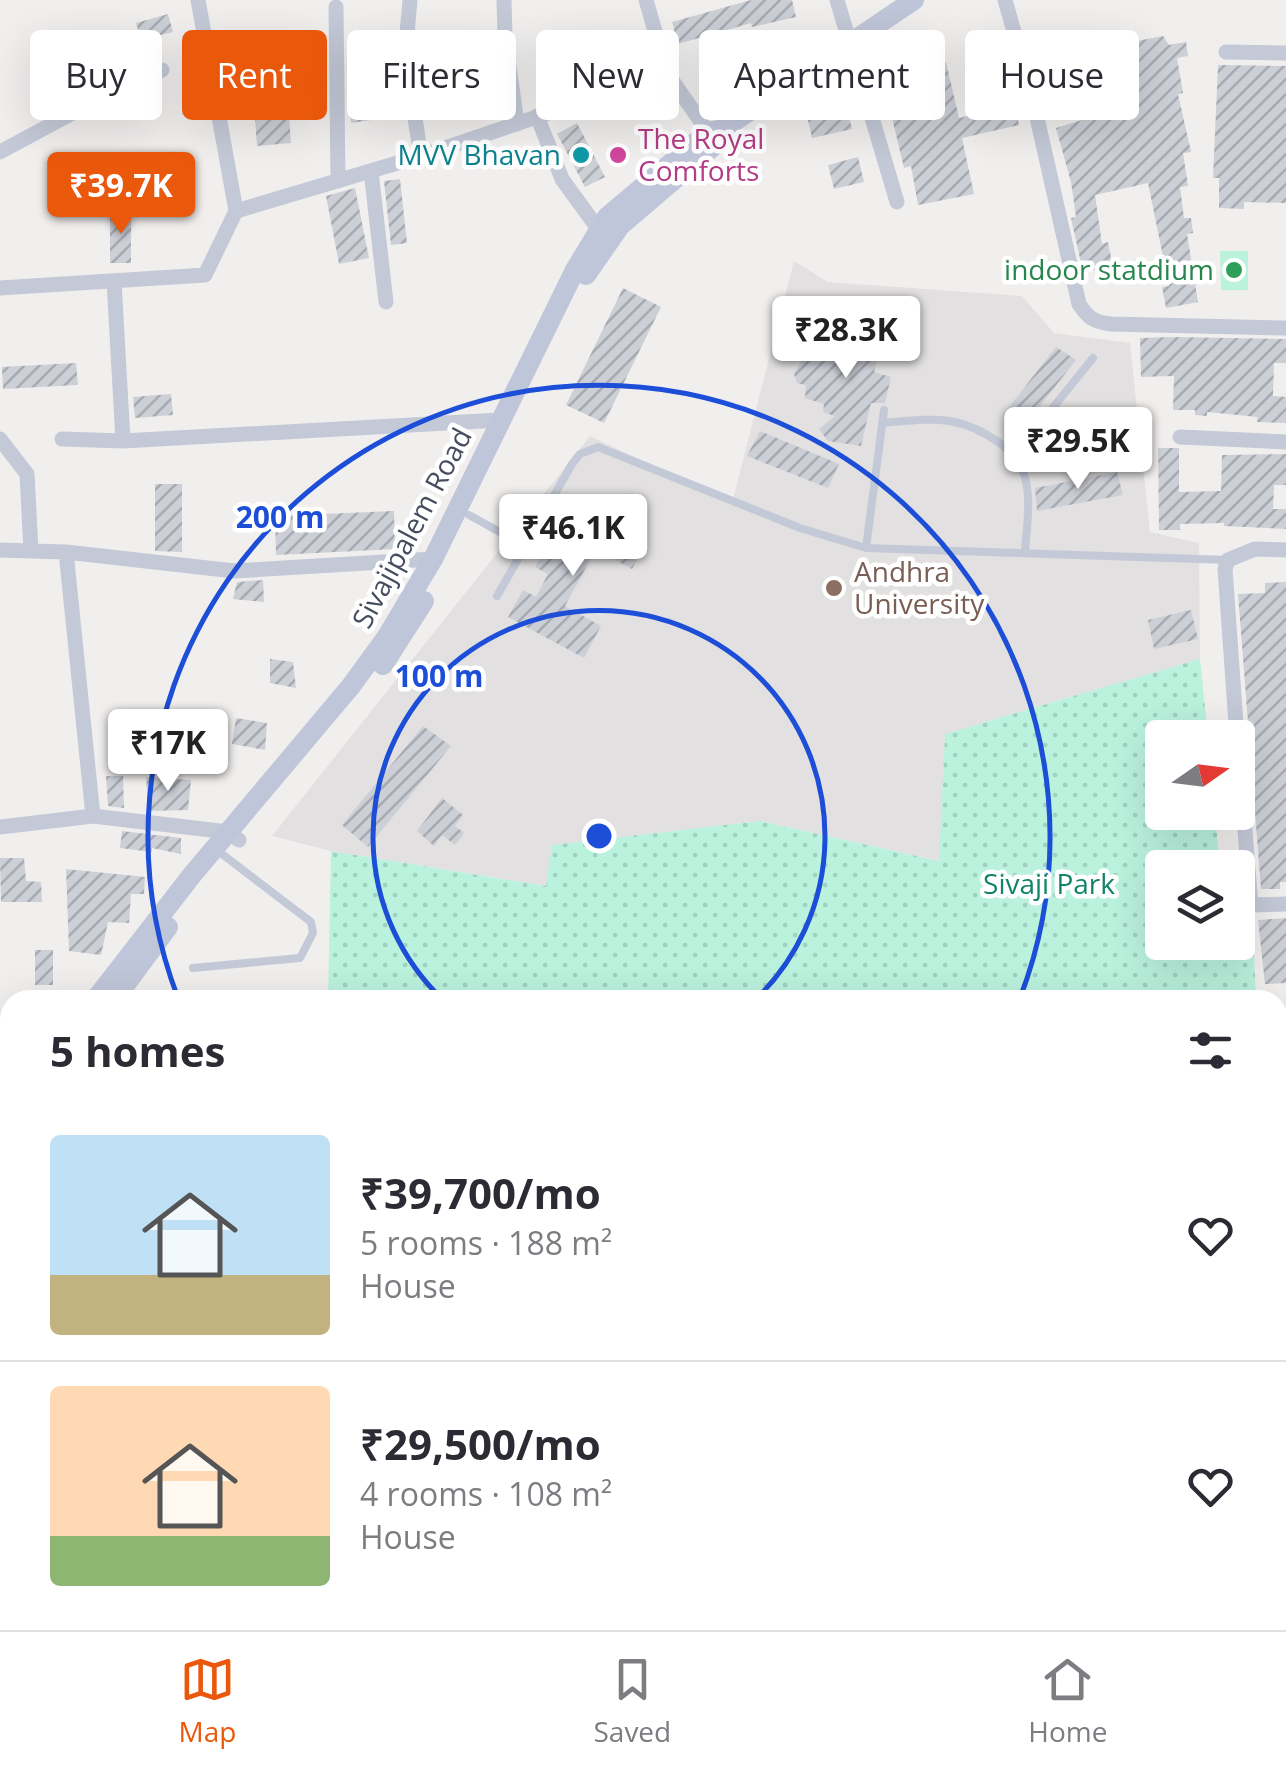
<!DOCTYPE html>
<html lang="en">
<head>
<meta charset="utf-8">
<style>
  body { margin:0; font-family:"Open Sans",sans-serif; background:#f2f2f3; color:#2b2b33; height:100vh; display:flex; flex-direction:column; font-size:38px; white-space:nowrap }
  * { box-sizing:border-box; margin:0 }
  p { font-size:32px; color:#7c7c81 }
  .icon { flex:none; width:55px; height:55px; fill:none; stroke:currentColor; stroke-width:2; stroke-linecap:round; stroke-linejoin:round }
  .map { position:relative; flex:1; overflow:hidden }
  .drawer { position:absolute; left:0px; top:990px; width:1288px; height:640px; display:flex; flex-direction:column; background:#fff; border-radius:30px 30px 0 0; box-shadow:0 10px 40px #0002 }
  .drawer>* { flex:none }
  .hud { position:absolute; left:30px; top:30px; width:1228px; height:90px; display:flex; gap:20px }
  .needle { width:65px; rotate:76deg }
  .controls { position:absolute; left:1145px; top:720px; display:grid; gap:20px }
  .controls a { display:grid; place-items:center; width:110px; height:110px; border-radius:10px; background:#fff; box-shadow:0 10px 40px #0002; font-size:50px }
  .price { position:absolute; translate:-50% -85px; padding:0 22px; border-radius:10px; background:#fff; color:#222; font-size:32px; line-height:65px; filter:drop-shadow(0 2px 5px #0008) }
  .price::after { content:''; position:absolute; left:50%; top:60px; width:30px; height:22px; margin-left:-15px; background:inherit; clip-path:polygon(0 0,100% 0,50% 100%) }
  .price.active { background:#ea580c; color:#fff }
  ul { padding:0; list-style:none }
  li { display:flex; align-items:center; gap:30px; height:250px; padding:0 50px }
  li+li { border-top:2px solid #e1e1e2 }
  li span { display:grid; place-items:center; flex:none; width:280px; height:200px; border-radius:10px; color:#555 }
  li>.icon { margin-inline-start:auto }
  span .icon { width:120px; height:120px; fill:#fffc; stroke-width:1 }
  li b { font-size:42px }
  h2 { display:flex; justify-content:space-between; align-items:center; height:120px; padding:0 50px; font-size:42px }
  .tag { padding:0 35px; border-radius:10px; background:#fff; box-shadow:0 10px 40px #0002; font-size:35px; line-height:90px }
  .tag.active { background:#ea580c; color:#fff }
  .dock { display:flex; justify-content:space-around; align-items:center; height:140px; border-top:2px solid #e1e1e2; background:#fff; font-size:28px; color:#7c7c81 }
  .dock a { display:grid; justify-items:center; gap:5px }
  .dock .active { color:#ea580c }
  .map>svg:first-child { display:block }
</style>
</head>
<body>
<div class="map">
<svg width="1286" height="1630" viewBox="0 0 1286 1630">
  <defs>
    <pattern id="park-dots" width="8" height="8" patternUnits="userSpaceOnUse" patternTransform="scale(2.5)"><rect width="8" height="8" fill="#baf2de"/><path d="M2 2h.1M6 6h.1" fill="none" stroke="#a1d1c1" stroke-width="1.8" stroke-linecap="round"/></pattern>
    <pattern id="building-hatch" width="6" height="6" patternUnits="userSpaceOnUse" patternTransform="scale(2.5)"><rect width="6" height="6" fill="#cdcfd7"/><path d="M-1 1l2-2M0 6l6-6M5 7l2-2" fill="none" stroke="#a8aab2"/></pattern>
  </defs>
  <rect width="100%" height="100%" fill="#f1efee"/>
  <!-- education -->
  <path fill="#e2e0e0" d="M 794,261 L 828,282 L 1022,296 L 1054,333 L 1130,343 L 1150,532 L 1199,543 L 1200,659 L 945,734 L 940,861 L 760,821 L 552,845 L 547,886 L 331,851 L 272,836 L 590,436 L 732,503 Z"/>
  <!-- park -->
  <path fill="url(#park-dots)" d="M 1200,659 L 1208,737 L 1162,738 L 1162,812 L 1215,813 L 1220,867 L 1162,868 L 1162,942 L 1238,942 L 1238,910 L 1252,913 L 1256,1000 L 328,1000 L 331,851 L 546,886 L 552,845 L 760,821 L 939,861 L 945,734 Z"/>
  <!-- pitch -->
  <path fill="#baf2de" d="M 1220,251 L 1248,251 L 1248,290 L 1221,290 Z"/>
  <!-- building -->
  <path fill="url(#building-hatch)" d="M 751,0 L 792,0 L 796,17 L 752,27 L 751,23 L 678,44 L 672,22 Z
    M 168,14 L 173,32 L 141,40 L 136,23 Z
    M 1163,36 L 1169,45 L 1186,42 L 1188,56 L 1177,58 L 1183,93 L 1178,94 L 1191,152 L 1183,153 L 1188,186 L 1180,187 L 1184,218 L 1191,218 L 1193,233 L 1187,234 L 1198,302 L 1166,308 L 1162,287 L 1169,286 L 1148,183 L 1095,195 L 1102,244 L 1108,242 L 1113,267 L 1083,272 L 1071,218 L 1076,217 L 1071,182 L 1056,128 L 1128,106 L 1122,68 L 1115,69 L 1111,46 Z
    M 946,62 L 959,118 L 1015,105 L 1019,125 L 962,138 L 974,194 L 918,205 L 911,166 L 904,168 L 883,80 Z
    M 1218,65 L 1286,66 L 1286,203 L 1244,202 L 1244,209 L 1219,208 L 1219,178 L 1213,178 Z
    M 381,73 L 385,118 L 351,123 L 348,77 Z
    M 839,74 L 852,129 L 812,138 L 808,120 L 823,116 L 815,83 Z
    M 289,115 L 291,143 L 257,146 L 255,118 Z
    M 577,123 L 605,177 L 585,187 L 557,134 Z
    M 858,157 L 864,182 L 834,189 L 828,165 Z
    M 400,179 L 407,243 L 391,245 L 384,181 Z
    M 355,188 L 369,258 L 339,264 L 326,196 Z
    M 110,211 L 131,211 L 131,263 L 110,263 Z
    M 623,288 L 661,307 L 604,423 L 566,405 Z
    M 868,320 L 886,326 L 874,372 L 891,377 L 885,403 L 871,403 L 861,446 L 828,441 L 819,429 L 835,416 L 823,412 L 824,404 L 805,398 L 806,385 L 797,383 L 794,374 L 802,360 L 816,347 L 831,353 L 835,338 L 844,338 L 842,324 L 855,321 L 859,332 Z
    M 1172,337 L 1286,339 L 1286,363 L 1274,363 L 1273,396 L 1286,397 L 1286,423 L 1257,422 L 1257,417 L 1207,412 L 1207,416 L 1195,415 L 1195,410 L 1173,410 L 1174,376 L 1141,377 L 1140,338 Z
    M 1056,347 L 1076,360 L 1021,430 L 1003,415 Z
    M 76,363 L 78,385 L 3,389 L 2,367 Z
    M 171,394 L 173,415 L 135,418 L 133,397 Z
    M 760,431 L 839,464 L 828,488 L 747,456 Z
    M 1158,448 L 1179,448 L 1179,492 L 1221,491 L 1222,455 L 1286,454 L 1286,485 L 1274,485 L 1273,509 L 1286,509 L 1286,529 L 1224,526 L 1224,523 L 1180,524 L 1180,530 L 1159,530 Z
    M 1117,472 L 1123,495 L 1037,511 L 1035,488 Z
    M 155,484 L 182,484 L 182,552 L 155,551 Z
    M 569,501 L 646,543 L 632,569 L 596,549 L 565,606 L 601,626 L 584,658 L 508,617 L 523,590 L 536,597 L 548,574 L 535,567 L 546,546 L 560,554 L 572,532 L 556,524 Z
    M 394,511 L 395,549 L 276,555 L 275,516 Z
    M 263,580 L 264,602 L 233,599 L 237,582 Z
    M 1286,582 L 1286,882 L 1280,882 L 1280,889 L 1261,889 L 1238,594 L 1265,593 L 1265,583 Z
    M 1191,610 L 1198,639 L 1154,649 L 1148,620 Z
    M 270,659 L 293,662 L 296,688 L 270,683 Z
    M 236,718 L 267,723 L 265,750 L 232,744 Z
    M 423,726 L 451,746 L 368,847 L 342,825 Z
    M 106,776 L 123,776 L 124,808 L 108,806 Z
    M 146,777 L 191,780 L 188,810 L 148,811 Z
    M 442,798 L 463,815 L 455,826 L 464,833 L 455,845 L 442,835 L 434,846 L 417,831 Z
    M 122,831 L 181,838 L 181,854 L 152,848 L 152,852 L 120,848 Z
    M 0,858 L 24,858 L 26,881 L 41,882 L 42,902 L 1,902 Z
    M 66,869 L 145,877 L 144,894 L 131,894 L 129,923 L 108,922 L 101,955 L 69,951 Z
    M 1286,918 L 1286,983 L 1265,984 L 1258,920 Z
    M 35,950 L 53,950 L 53,985 L 35,985 Z"/>
  <g fill="none" stroke-linecap="round" stroke-linejoin="round">
    <!-- lane -->
    <path stroke="#c4c9d7" stroke-width="8" d="M 882,423 C 931,419 959,413 1001,444 C 1012,453 1024,468 1026,482 C 1031,505 1026,531 1025,553
      M 1013,457 L 1093,358
      M 469,515 L 525,546
      M 866,548 L 884,410
      M 497,596 L 572,464 L 580,454 L 598,447 L 800,528 L 866,548 L 1228,560
      M 193,968 L 300,958 L 313,933 L 311,922 L 218,851"/>
    <!-- street -->
    <path stroke="#c4c9d7" stroke-width="15" d="M 198,0 L 236,211
      M 410,0 L 405,56 L 421,156
      M 504,0 L 505,37 L 517,124
      M 837,0 L 897,202
      M 1005,0 L 1031,91 L 1079,304 C 1088,318 1094,322 1111,324 L 1286,328
      M 336,7 L 338,181
      M 1226,52 L 1286,53
      M 667,73 L 708,132
      M 537,116 L 562,179 L 599,230
      M 0,152 L 121,87 L 162,70
      M 371,171 L 386,302
      M 114,281 L 123,441 L 500,420
      M 0,288 L 205,275 L 236,211 L 421,156 L 667,73 L 646,0
      M 1180,437 L 1286,442
      M 0,439 L 27,474 L 31,551 L 66,552 L 234,571 L 433,559
      M 62,439 L 123,441
      M 0,550 L 31,551
      M 1237,738 L 1225,569 L 1228,560 L 1255,549 L 1286,550
      M 1238,745 L 1251,905 L 1286,904
      M 93,816 L 228,832 L 239,840
      M 0,827 L 93,816 L 66,552
      M 1278,1306 L 1286,1306
      M 0,1459 L 10,1464
      M 1278,1494 L 1286,1494
      M 0,1589 L 10,1591
      M 170,1620 L 277,1630
      M 659,1620 L 676,1630
      M 919,1620 L 919,1630
      M 1030,1620 L 1286,1620
      M 101,1630 L 102,1620
      M 609,1630 L 616,1620"/>
    <!-- secondary -->
    <path stroke="#c0c6d9" stroke-width="20" d="M 586,275 L 620,226 L 715,145 L 723,129
      M 383,665 L 424,601
      M 95,1000 L 192,875 L 351,686 L 386,638 L 433,559 L 575,270 L 607,217 L 708,132 L 723,129 L 914,0
      M 114,1000 L 168,927
      M 0,1172 L 10,1153
      M 0,1199 L 10,1181
      M 0,1328 L 10,1333
      M 0,1345 L 10,1351
      M 463,1620 L 479,1630
      M 487,1620 L 502,1630
      M 813,1620 L 814,1630
      M 344,1630 L 348,1620"/>
  </g>
  <!-- distance rings -->
  <g fill="none" stroke="#1d4ed8" stroke-width="5">
    <path d="M443 1000A226 226 0 1 1 755 1000"/>
    <path d="M178 998A451 451 0 1 1 1020 998"/>
  </g>
  <!-- markers -->
  <circle fill="#0f9aa8" stroke="#fff" stroke-width="4" cx="581" cy="155" r="10"/>
  <circle fill="#d1479c" stroke="#fff" stroke-width="4" cx="618" cy="155" r="10"/>
  <circle fill="#2e9e5b" stroke="#fff" stroke-width="4" cx="1234" cy="270" r="10"/>
  <circle fill="#8d6e63" stroke="#fff" stroke-width="4" cx="834" cy="588" r="10"/>
  <g text-anchor="middle" stroke-width="9" stroke-linejoin="round" paint-order="stroke">
    <!-- hotel labels -->
    <g font-size="28" fill="#b23c85" stroke="#fff" text-anchor="start">
      <text x="638" y="149">The Royal<tspan x="638" dy="32">Comforts</tspan></text>
    </g>
    <!-- culture labels -->
    <g font-size="28" fill="#0d838f" stroke="#fff" text-anchor="end">
      <text x="561" y="165">MVV Bhavan</text>
    </g>
    <!-- leisure labels -->
    <g font-size="28" fill="#27864d" stroke="#fff" text-anchor="end">
      <text x="1214" y="280">indoor statdium</text>
    </g>
    <!-- street labels -->
    <g font-size="28" fill="#454c5d" stroke="#fff">
      <text transform="translate(412 528) rotate(-62)" y="10">Sivajipalem Road</text>
    </g>
    <!-- education labels -->
    <g font-size="28" fill="#785e54" stroke="#fff" text-anchor="start">
      <text x="854" y="582">Andhra<tspan x="854" dy="32">University</tspan></text>
    </g>
    <!-- park labels -->
    <g font-size="28" fill="#118367" stroke="#fff">
      <text x="1049" y="894">Sivaji Park</text>
    </g>
  </g>
  <circle cx="599" cy="836" r="15" fill="#1d4ed8" stroke="#fff" stroke-width="5"/>
  <g font-size="30" text-anchor="middle" font-weight="bold" fill="#1d4ed8" stroke="#fff" stroke-width="9" stroke-linejoin="round" paint-order="stroke">
    <text x="280" y="528">200 m</text>
    <text x="439" y="687">100 m</text>
  </g>
</svg>
<div class="controls">
<a><svg class="needle" viewBox="-14 -14 28 28"><path d="M0-13l5 13h-10z" fill="#e53935"/><path d="M0 13l5-13h-10z" fill="#7c7c81"/></svg></a>
<a><svg class="icon" aria-label="layers" viewBox="0 0 24 24"><path d="M12 4l9 5-9 5-9-5zM3 14l9 5 9-5"/></svg></a>
</div>
<b class="price active" style="left:121px;top:237px">₹39.7K</b>
<b class="price" style="left:846px;top:381px">₹28.3K</b>
<b class="price" style="left:1078px;top:492px">₹29.5K</b>
<b class="price" style="left:573px;top:579px">₹46.1K</b>
<b class="price" style="left:168px;top:794px">₹17K</b>
<div class="hud">
<a class="tag">Buy</a>
<a class="tag active">Rent</a>
<a class="tag">Filters</a>
<a class="tag">New</a>
<a class="tag">Apartment</a>
<a class="tag">House</a>
</div>
<section class="drawer">
<h2>5 homes<svg class="icon" aria-label="filters" viewBox="0 0 24 24"><path d="M4 7h16M4 17h16"/><circle cx="9" cy="7" r="2"/><circle cx="15" cy="17" r="2"/></svg></h2>
<ul>
<li><span style="background:linear-gradient(#bfe0f5 70%,#c2b280 0)"><svg class="icon" aria-label="home" viewBox="0 0 24 24"><path d="M3 11l9-7 9 7M6 9v11h12V9"/></svg></span><div><b>₹39,700/mo</b><p>5 rooms · 188 m²</p><p>House</p></div><svg class="icon" aria-label="heart" viewBox="0 0 24 24"><path d="M12 20l-8-8c-3-5 5-10 8-4 3-6 11-1 8 4z"/></svg></li>
<li><span style="background:linear-gradient(#ffd9b3 75%,#8fb573 0)"><svg class="icon" aria-label="home" viewBox="0 0 24 24"><path d="M3 11l9-7 9 7M6 9v11h12V9"/></svg></span><div><b>₹29,500/mo</b><p>4 rooms · 108 m²</p><p>House</p></div><svg class="icon" aria-label="heart" viewBox="0 0 24 24"><path d="M12 20l-8-8c-3-5 5-10 8-4 3-6 11-1 8 4z"/></svg></li>
</ul>
</section>
</div>
<nav class="dock">
<a class="active"><svg class="icon" aria-label="map" viewBox="0 0 24 24"><path d="M3 6l6-2 6 2 6-2v14l-6 2-6-2-6 2zM9 4v14M15 6v14"/></svg>Map</a>
<a><svg class="icon" aria-label="saved" viewBox="0 0 24 24"><path d="M7 4h10v16l-5-4-5 4z"/></svg>Saved</a>
<a><svg class="icon" aria-label="home" viewBox="0 0 24 24"><path d="M3 11l9-7 9 7M6 9v11h12V9"/></svg>Home</a>
</nav>
</body>
</html>
